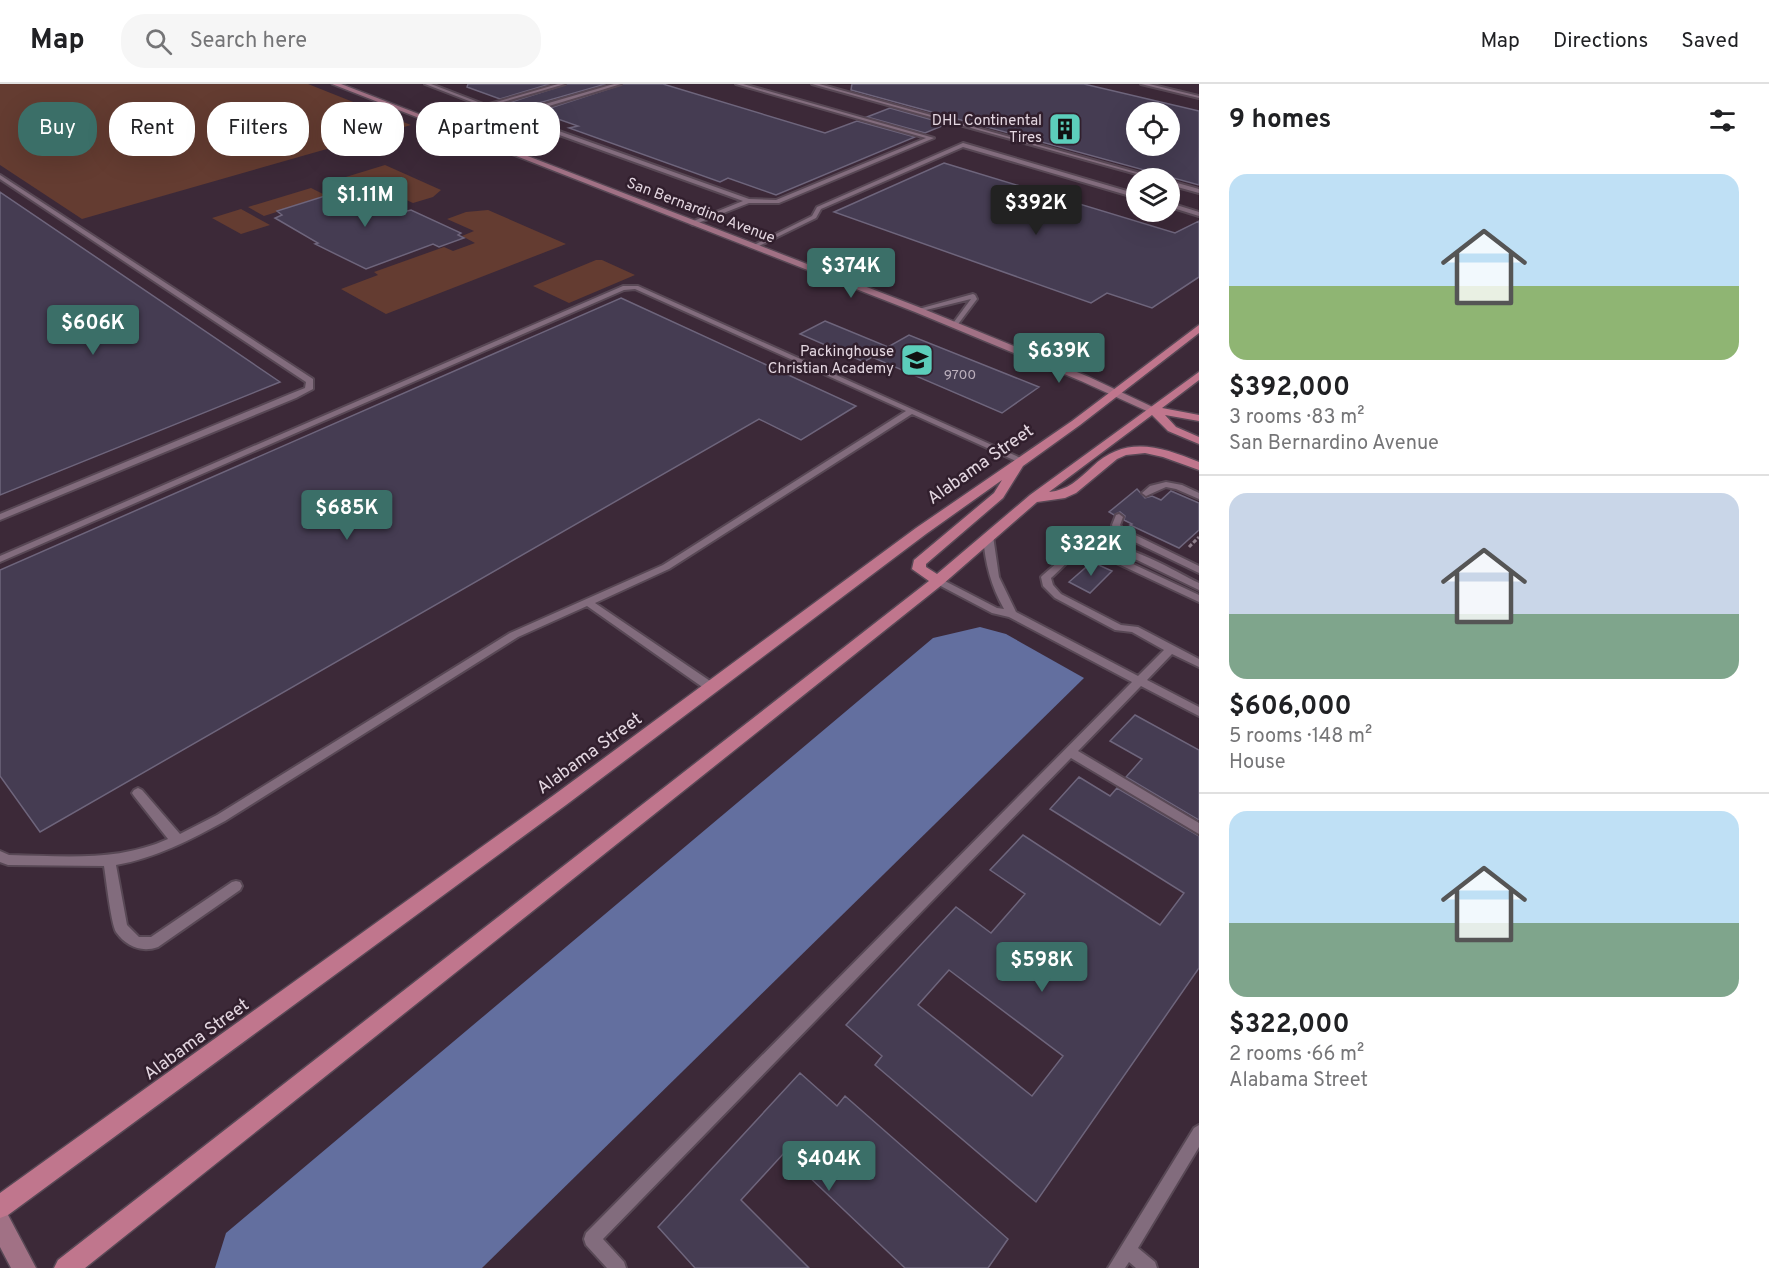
<!DOCTYPE html>
<html lang="en">
<head>
<meta charset="utf-8">
<style>
  body { margin:0; font-family:Overpass,sans-serif; background:#f6f6f6; color:#202124; height:100vh; display:flex; flex-direction:column; font-size:22px; white-space:nowrap }
  * { box-sizing:border-box; margin:0 }
  p { font-size:20px; color:#757577 }
  .icon { flex:none; width:33px; height:33px; fill:none; stroke:currentColor; stroke-width:2; stroke-linecap:round; stroke-linejoin:round }
  .map { position:relative; flex:1; overflow:hidden }
  .details { display:flex; flex-direction:column; background:#fff; width:570px }
  .details>* { flex:none }
  .banner { position:absolute; left:18px; top:18px; width:570px; height:54px; display:flex; gap:12px }
  .fabs { position:absolute; left:1126px; top:18px; display:grid; gap:12px }
  .fabs a { display:grid; place-items:center; width:54px; height:54px; border-radius:50%; background:#fff; box-shadow:0 6px 24px #0002; font-size:30px }
  .price { position:absolute; translate:-50% -51px; padding:0 14px; border-radius:6px; background:#3b6f68; color:#fff; font-size:20px; line-height:39px; filter:drop-shadow(0 2px 3px #0008) }
  .price::after { content:''; position:absolute; left:50%; top:36px; width:18px; height:14px; margin-left:-9px; background:inherit; clip-path:polygon(0 0,100% 0,50% 100%) }
  .price.current { background:#222; color:#fff }
  ul { padding:0; list-style:none }
  li { display:grid; align-content:center; gap:12px; height:318px; padding:0 30px }
  li+li { border-top:2px solid #e0e0e0 }
  li span { display:grid; place-items:center; height:186px; border-radius:18px; color:#555 }
  li>.icon { margin-inline-start:auto }
  span .icon { width:108px; height:108px; fill:#fffc; stroke-width:1 }
  li b { font-size:26px }
  h2 { display:flex; justify-content:space-between; align-items:center; height:72px; padding:0 30px; font-size:26px }
  .pill { padding:0 21px; border-radius:24px; background:#fff; box-shadow:0 6px 24px #0002; font-size:21px; line-height:54px }
  .pill.current { background:#3b6f68; color:#fff }
  header { display:flex; align-items:center; gap:36px; box-sizing:border-box; height:84px; padding:0 30px; background:#fff; border-bottom:2px solid #e0e0e0 }
  header strong { font-size:28px }
  nav { display:flex; gap:33px; margin-inline-start:auto; font-size:21px }
  .search { width:420px; height:54px; background:#f6f6f6; display:flex; align-items:center; gap:15px; box-sizing:border-box; padding:0 21px; border-radius:24px; color:#757577; font-size:22px }
  main { display:flex; flex:1; min-height:0 }
  .map>svg:first-child { display:block }
</style>
</head>
<body>
<header>
<strong>Map</strong>
<div class="search"><svg class="icon" aria-label="search" viewBox="0 0 24 24"><circle cx="10" cy="10" r="6"/><path d="M15 15l6 6"/></svg>Search here</div>
<nav><a>Map</a><a>Directions</a><a>Saved</a></nav>
</header>
<main>
<div class="map">
<svg width="1199" height="1184" viewBox="0 0 1199 1184">
  <rect width="100%" height="100%" fill="#3c2938"/>
  <!-- green -->
  <path fill="#643c31" d="M 0,0 L 308,0 L 411,41 L 82,135 L 0,81 Z
    M 385,81 L 441,106 L 433,113 L 413,119 L 404,115 L 392,119 L 361,102 L 340,108 L 329,103 L 333,100 L 323,100 Z
    M 311,104 L 327,112 L 264,132 L 248,123 Z
    M 241,125 L 270,141 L 241,150 L 212,134 Z
    M 488,126 L 566,160 L 386,230 L 341,205 L 378,191 L 374,188 L 444,163 L 453,167 L 475,159 L 462,152 L 474,147 L 447,135 L 466,128 Z
    M 596,176 L 602,176 L 635,191 L 569,219 L 533,202 Z"/>
  <!-- water -->
  <path fill="#636f9f" d="M 980,543 L 1006,550 L 1084,594 L 482,1184 L 215,1184 L 226,1149 L 933,554 Z"/>
  <!-- building -->
  <path fill="#453c52" stroke="#6e657c" stroke-width="1.5" fill-rule="evenodd" d="M 468,0 L 550,0 L 500,15 L 467,3 Z
    M 567,0 L 606,0 L 525,23 L 511,18 Z
    M 623,0 L 663,0 L 825,49 L 857,37 L 915,53 L 776,111 L 728,94 L 720,98 L 569,44 L 578,42 L 538,28 Z
    M 852,0 L 1084,0 L 1199,27 L 1199,101 L 851,6 ZM 1137,28 L 1170,28 L 1170,62 L 1137,62 Z
    M 890,24 L 947,40 L 925,49 L 867,33 Z
    M 944,79 L 1175,149 L 1199,137 L 1199,193 L 1152,224 L 1107,209 L 1091,219 L 834,128 Z
    M 359,106 L 407,127 L 411,126 L 461,149 L 458,151 L 464,154 L 439,163 L 433,160 L 366,185 L 315,160 L 318,159 L 275,134 L 282,131 L 277,127 L 328,111 L 334,114 Z
    M 0,108 L 280,298 L 0,411 Z
    M 621,214 L 856,322 L 801,356 L 759,335 L 40,748 L 0,692 L 0,486 Z
    M 825,237 L 888,263 L 909,251 L 1039,303 L 1002,329 L 872,273 L 864,278 L 800,250 Z
    M 1137,405 L 1145,414 L 1152,412 L 1161,416 L 1171,407 L 1199,419 L 1199,446 L 1179,464 L 1130,441 L 1132,440 L 1124,436 L 1125,432 L 1120,428 L 1114,431 L 1109,428 Z
    M 1092,478 L 1112,487 L 1090,509 L 1069,498 Z
    M 1135,631 L 1199,666 L 1199,736 L 1126,693 L 1142,675 L 1110,657 Z
    M 1079,693 L 1110,712 L 1117,704 L 1199,752 L 1199,884 L 1036,1118 L 875,981 L 882,972 L 846,941 L 956,823 L 991,849 L 1025,810 L 990,786 L 1023,751 L 1160,841 L 1184,809 L 1050,725 ZM 949,886 L 1063,972 L 1032,1012 L 918,921 Z
    M 800,989 L 837,1022 L 845,1012 L 1008,1155 L 988,1184 L 905,1184 L 784,1069 L 741,1116 L 809,1184 L 695,1184 L 658,1143 Z"/>
  <g fill="none" stroke-linecap="round" stroke-linejoin="round">
    <!-- lane casing -->
    <g stroke="#584855" stroke-width="4">
      <path id="lane" d="M 425,0 L 431,0 L 486,21 L 558,0 L 565,0 L 431,39 L 429,37 L 482,22 Z
        M 614,0 L 621,0 L 526,29 L 528,36 L 749,115 L 776,116 L 926,54 L 736,0 L 743,0 L 934,54 L 779,119 L 749,119 L 693,141 L 691,140 L 691,138 L 743,117 L 526,39 L 474,55 L 469,54 L 523,36 L 521,27 Z
        M 812,0 L 819,0 L 1158,94 L 1151,94 Z
        M 1141,0 L 1149,0 L 1199,12 L 1199,14 Z
        M 963,59 L 1137,110 L 1137,114 L 963,63 L 821,125 L 816,134 L 755,164 L 750,163 L 812,132 L 817,123 Z
        M 0,91 L 313,295 L 313,305 L 296,314 L 0,436 L 0,430 L 290,310 L 305,304 L 306,298 L 0,95 Z
        M 1170,97 L 1199,105 L 1199,109 L 1170,101 Z
        M 1170,119 L 1199,128 L 1199,132 L 1170,123 Z
        M 623,202 L 638,202 L 1025,376 L 1024,378 L 1018,378 L 912,330 L 669,485 L 595,519 L 716,601 L 717,604 L 716,607 L 708,607 L 587,522 L 518,553 L 225,737 C 190,756 156,774 116,781 L 127,841 L 139,853 L 151,853 L 232,798 L 236,797 L 240,798 L 242,802 L 240,806 L 158,863 C 141,869 126,862 116,848 C 111,840 106,794 104,782 L 8,781 L 0,778 L 0,767 L 9,771 C 64,772 117,778 168,755 L 134,712 L 132,709 L 134,706 L 138,704 L 142,706 L 180,750 L 217,731 L 510,549 L 663,481 L 906,327 L 635,205 L 624,206 L 0,478 L 0,472 Z
        M 973,210 L 975,211 L 977,215 L 956,243 L 951,242 L 971,215 L 918,228 L 915,226 Z
        M 1166,398 L 1182,401 L 1199,409 L 1199,415 L 1176,405 L 1166,403 L 1146,412 L 1142,409 L 1150,402 Z
        M 1119,430 L 1123,433 L 1120,441 L 1123,445 L 1199,482 L 1199,489 L 1116,449 L 1112,441 L 1116,431 Z
        M 988,449 L 993,452 L 999,493 L 1016,528 L 1138,592 L 1164,566 L 1132,548 L 1115,546 L 1055,514 L 1043,502 L 1041,493 L 1043,491 L 1074,464 C 1106,445 1169,484 1199,499 L 1199,506 L 1137,476 L 1115,468 L 1118,473 L 1199,511 L 1199,518 L 1112,477 L 1103,465 C 1078,462 1068,479 1051,494 L 1053,501 L 1061,510 L 1121,541 L 1138,543 L 1199,575 L 1199,583 L 1172,570 L 1147,596 L 1199,623 L 1199,632 L 1141,602 L 1078,667 L 1199,739 L 1199,750 L 1071,674 L 603,1155 L 624,1178 L 626,1184 L 607,1184 L 586,1161 L 584,1155 L 586,1149 L 1132,598 L 1009,533 L 992,529 L 935,499 L 933,497 L 935,495 L 941,495 L 997,524 L 1004,525 C 991,502 985,479 983,452 Z
        M 1199,1041 L 1199,1063 L 1138,1164 L 1155,1178 L 1157,1184 L 1136,1184 L 1129,1178 L 1125,1184 L 1108,1184 L 1194,1044 Z"/>
    </g>
    <!-- secondary casing -->
    <g stroke="#584855" stroke-width="3">
      <path id="secondary" d="M 332,0 L 341,0 L 921,224 L 1089,293 L 1159,326 L 1153,329 L 1149,328 L 1081,297 L 915,228 Z
        M 0,1128 L 8,1131 L 36,1184 L 11,1184 L 0,1163 Z"/>
    </g>
    <!-- primary casing -->
    <g stroke="#584855" stroke-width="3">
      <path id="primary" d="M 1199,241 L 1199,249 L 1080,341 L 1023,382 L 1003,414 L 926,480 L 926,483 L 937,490 L 1030,411 L 1199,288 L 1199,296 L 1162,324 L 1199,331 L 1199,337 L 1165,331 L 1176,343 L 1199,353 L 1199,360 L 1168,347 L 1152,331 L 1049,408 C 1068,406 1078,396 1092,383 C 1125,351 1160,362 1199,378 L 1199,386 L 1163,373 L 1145,369 L 1126,371 L 1117,375 L 1076,409 L 1065,414 L 1037,418 L 943,500 L 85,1184 L 54,1184 L 58,1176 L 929,497 L 912,485 L 914,476 L 994,409 L 1002,396 L 926,450 L 566,721 L 8,1131 L 0,1134 L 0,1109 L 554,711 L 916,444 L 1072,337 Z"/>
    </g>
    <!-- path -->
    <path stroke="#90808d" stroke-width="3" stroke-dasharray="4 2" stroke-linecap="butt" d="M 1189,463 L 1199,453"/>
    <!-- lane -->
    <use href="#lane" fill="#826c7d" fill-rule="evenodd"/>
    <!-- secondary -->
    <use href="#secondary" fill="#a17185" fill-rule="evenodd"/>
    <!-- primary -->
    <use href="#primary" fill="#c0768d" fill-rule="evenodd"/>
  </g>
  <!-- icons -->
  <defs>
    <g id="building-square" transform="scale(1.725)"><rect x="-9" y="-9" width="18" height="18" rx="4" fill="#5ccebb" stroke="#311f2d"/><path d="M-4-6H4V6H1V3H-1V6H-4ZM-2.5-4.3h1.7v1.8h-1.7ZM.8-4.3h1.7v1.8H.8ZM-2.5-1h1.7V.8h-1.7ZM.8-1h1.7V.8H.8Z" fill="#111"/></g>
    <g id="school-square" transform="scale(1.725)"><rect x="-9" y="-9" width="18" height="18" rx="4" fill="#5ccebb" stroke="#311f2d"/><path d="M0-5L7-2L0 1L-7-2ZM-4 1L0 2.5L4 1V4Q0 6-4 4Z" fill="#111"/></g>
  </defs>
  <g fill-rule="evenodd">
    <use href="#building-square" x="1065" y="45"/>
    <use href="#school-square" x="917" y="276"/>
  </g>
  <g text-anchor="middle" stroke-width="5" stroke-linejoin="round" paint-order="stroke">
    <!-- far-number labels -->
    <g font-size="14" fill="#bcb0bd">
      <text x="960" y="295">9700</text>
    </g>
    <!-- far-poi labels -->
    <g font-size="15" fill="#e4d7e1" stroke="#311f2d" text-anchor="end">
      <text x="1042" y="41">DHL Continental<tspan x="1042" dy="17">Tires</tspan></text>
      <text x="894" y="272">Packinghouse<tspan x="894" dy="17">Christian Academy</tspan></text>
    </g>
    <!-- far-street labels -->
    <g font-size="15" fill="#e4d7e1" stroke="#311f2d">
      <text transform="translate(701 126) rotate(21)" y="5">San Bernardino Avenue</text>
    </g>
    <!-- street labels -->
    <g font-size="18" fill="#e4d7e1" stroke="#311f2d">
      <text transform="translate(980 380) rotate(-35)" y="6">Alabama Street</text>
      <text transform="translate(589 669) rotate(-36)" y="6">Alabama Street</text>
      <text transform="translate(196 955) rotate(-36)" y="6">Alabama Street</text>
    </g>
  </g>
</svg>
<div class="fabs">
<a><svg class="icon" aria-label="locate" viewBox="0 0 24 24"><circle cx="12" cy="12" r="6"/><path d="M12 2v4M12 18v4M2 12h4M18 12h4"/></svg></a>
<a><svg class="icon" aria-label="layers" viewBox="0 0 24 24"><path d="M12 4l9 5-9 5-9-5zM3 14l9 5 9-5"/></svg></a>
</div>
<b class="price" style="left:365px;top:144px">$1.11M</b>
<b class="price current" style="left:1036px;top:152px">$392K</b>
<b class="price" style="left:851px;top:215px">$374K</b>
<b class="price" style="left:93px;top:272px">$606K</b>
<b class="price" style="left:1059px;top:300px">$639K</b>
<b class="price" style="left:347px;top:457px">$685K</b>
<b class="price" style="left:1091px;top:493px">$322K</b>
<b class="price" style="left:1042px;top:909px">$598K</b>
<b class="price" style="left:829px;top:1108px">$404K</b>
<div class="banner">
<a class="pill current">Buy</a>
<a class="pill">Rent</a>
<a class="pill">Filters</a>
<a class="pill">New</a>
<a class="pill">Apartment</a>
</div>
</div>
<section class="details">
<h2>9 homes<svg class="icon" aria-label="filters" viewBox="0 0 24 24"><path d="M4 7h16M4 17h16"/><circle cx="9" cy="7" r="2"/><circle cx="15" cy="17" r="2"/></svg></h2>
<ul>
<li><span style="background:linear-gradient(#bfe0f5 60%,#8fb573 0)"><svg class="icon" aria-label="home" viewBox="0 0 24 24"><path d="M3 11l9-7 9 7M6 9v11h12V9"/></svg></span><div><b>$392,000</b><p>3 rooms · 83 m²</p><p>San Bernardino Avenue</p></div></li>
<li><span style="background:linear-gradient(#c9d6e8 65%,#7fa58c 0)"><svg class="icon" aria-label="home" viewBox="0 0 24 24"><path d="M3 11l9-7 9 7M6 9v11h12V9"/></svg></span><div><b>$606,000</b><p>5 rooms · 148 m²</p><p>House</p></div></li>
<li><span style="background:linear-gradient(#bfe0f5 60%,#7fa58c 0)"><svg class="icon" aria-label="home" viewBox="0 0 24 24"><path d="M3 11l9-7 9 7M6 9v11h12V9"/></svg></span><div><b>$322,000</b><p>2 rooms · 66 m²</p><p>Alabama Street</p></div></li>
</ul>
</section>
</main>
</body>
</html>
